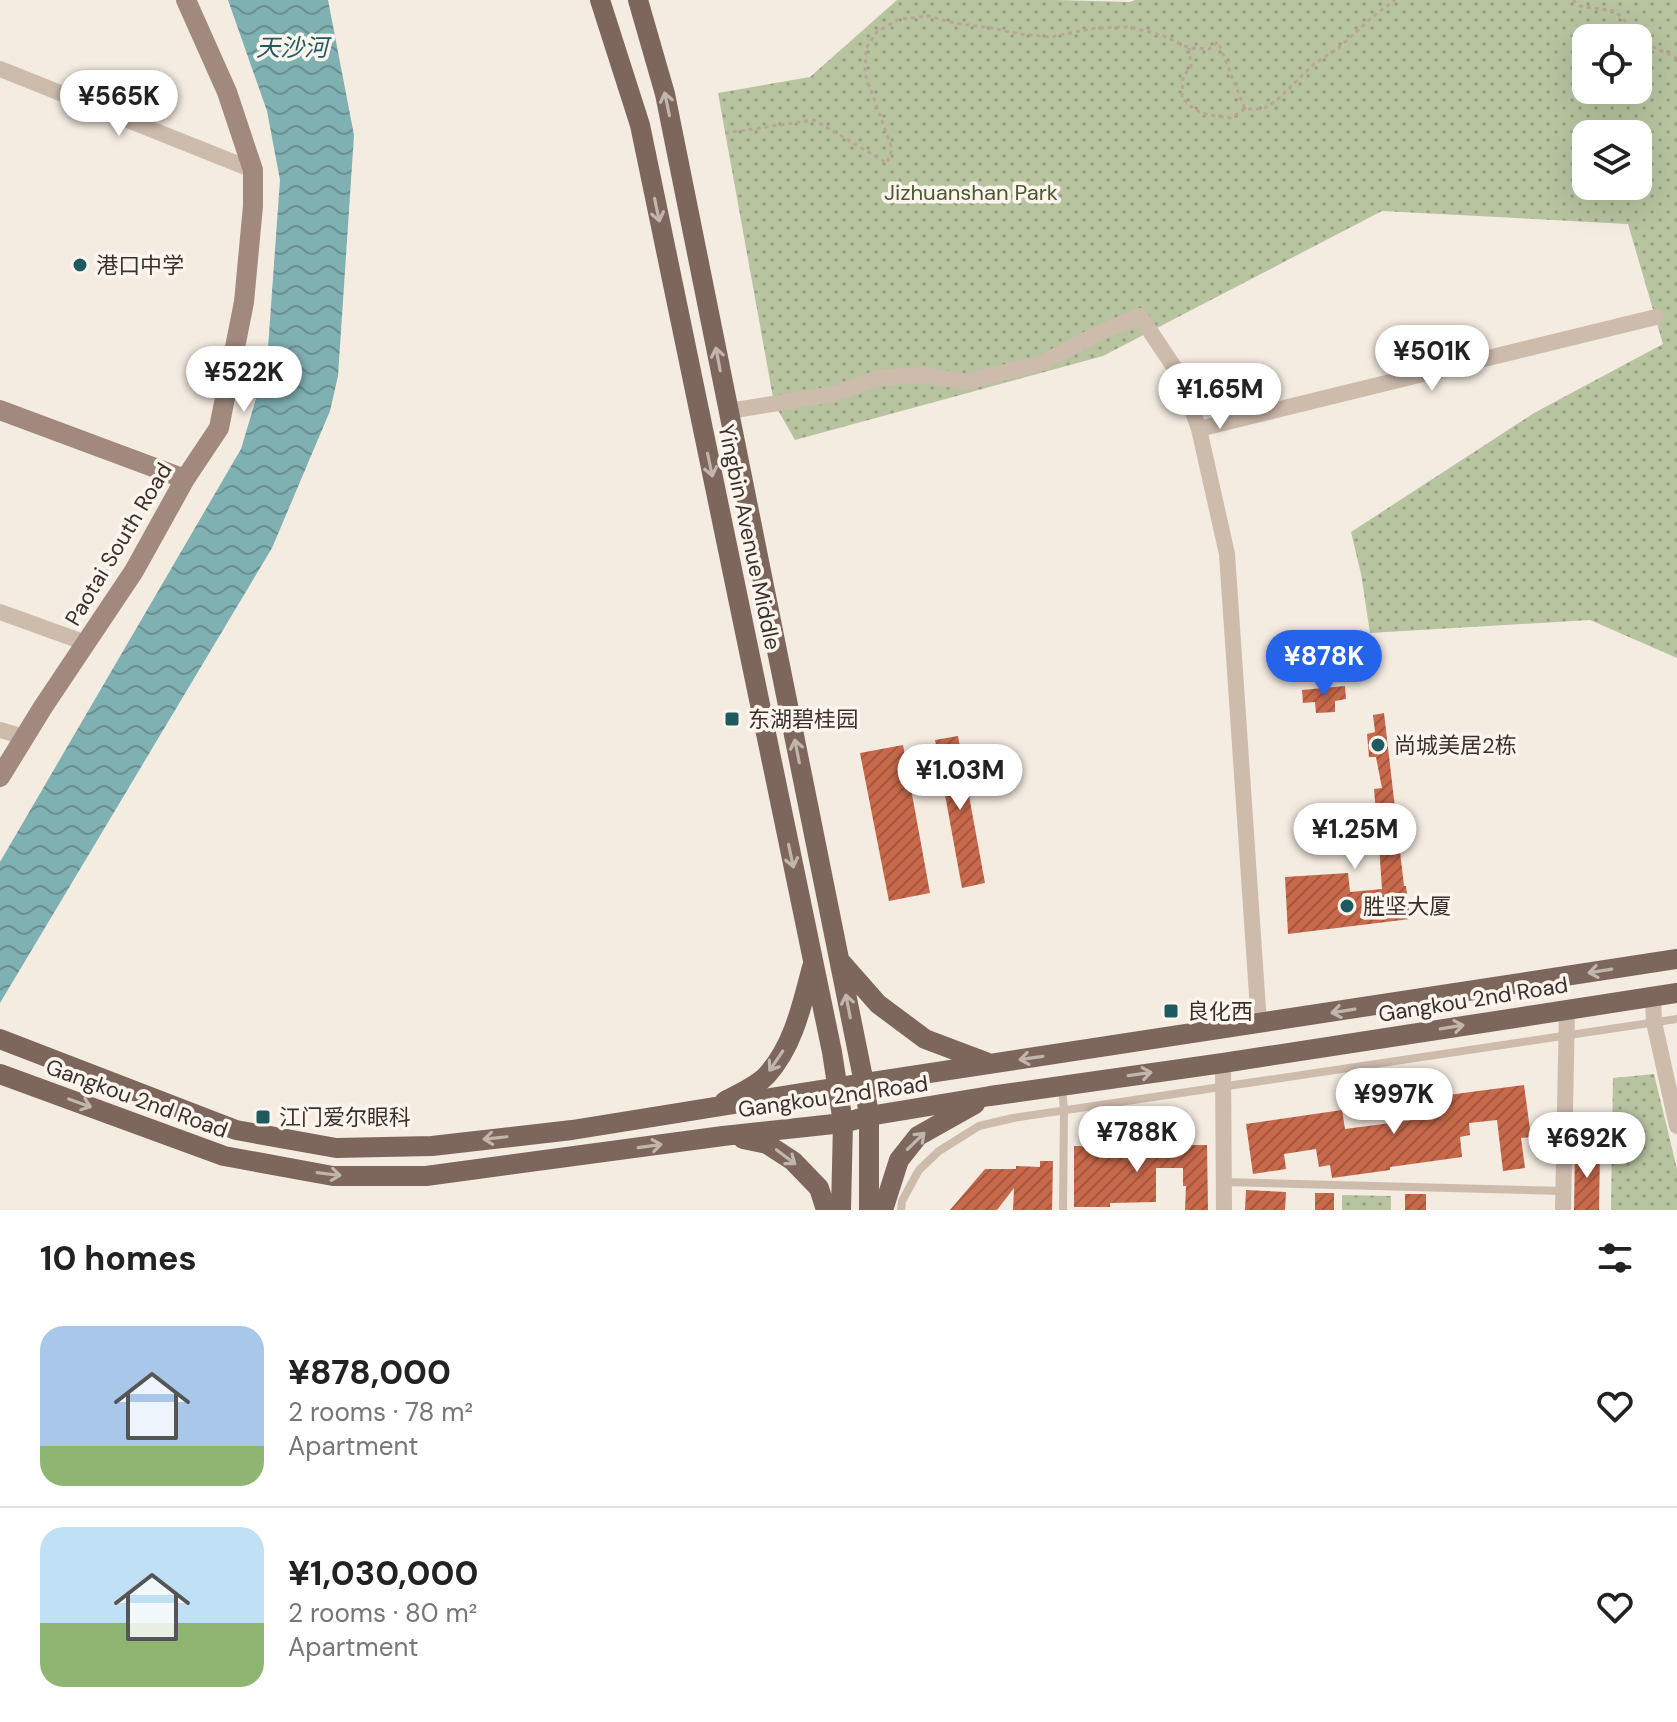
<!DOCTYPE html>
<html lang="en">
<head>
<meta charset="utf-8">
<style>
  body { margin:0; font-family:"DM Sans","Noto Sans SC",sans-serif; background:#f6f6f6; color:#222; height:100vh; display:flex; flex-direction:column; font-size:30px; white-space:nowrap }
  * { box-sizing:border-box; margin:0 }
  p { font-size:26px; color:#767676 }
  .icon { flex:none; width:44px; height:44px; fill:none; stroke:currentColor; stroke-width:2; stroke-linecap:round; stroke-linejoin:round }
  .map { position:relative; height:1210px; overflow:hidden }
  .panel { display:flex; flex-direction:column; background:#fff; flex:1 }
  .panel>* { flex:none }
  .tools { position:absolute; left:1572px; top:24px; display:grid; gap:16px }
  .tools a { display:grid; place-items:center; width:80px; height:80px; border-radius:16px; background:#fff; box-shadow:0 8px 32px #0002; font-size:40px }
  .price { position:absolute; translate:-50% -68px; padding:0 18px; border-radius:28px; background:#fff; color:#222; font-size:26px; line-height:52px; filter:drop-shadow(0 2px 4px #0008) }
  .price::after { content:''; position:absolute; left:50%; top:48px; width:24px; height:18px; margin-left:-12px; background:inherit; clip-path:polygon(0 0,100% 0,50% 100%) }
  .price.current { background:#2563eb; color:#fff }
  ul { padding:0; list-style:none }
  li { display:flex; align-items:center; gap:24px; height:200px; padding:0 40px }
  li+li { border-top:2px solid #e0e0e0 }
  li span { display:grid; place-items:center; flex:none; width:224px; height:160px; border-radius:24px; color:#555 }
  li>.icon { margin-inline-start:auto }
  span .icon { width:96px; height:96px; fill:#fffc; stroke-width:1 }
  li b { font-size:34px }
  h2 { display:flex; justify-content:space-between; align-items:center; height:96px; padding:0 40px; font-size:34px }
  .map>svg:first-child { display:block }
</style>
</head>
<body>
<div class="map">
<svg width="1677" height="1210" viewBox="0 0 1677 1210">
  <defs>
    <pattern id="grass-dots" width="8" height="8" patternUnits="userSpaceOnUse" patternTransform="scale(2)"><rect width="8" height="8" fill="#b8c4a0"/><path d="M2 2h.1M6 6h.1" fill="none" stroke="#97a083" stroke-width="1.8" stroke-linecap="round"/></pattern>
    <pattern id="water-waves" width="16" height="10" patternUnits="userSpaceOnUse" patternTransform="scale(2)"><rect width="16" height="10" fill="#7fb0b2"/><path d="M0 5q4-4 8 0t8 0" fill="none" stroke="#699091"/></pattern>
    <pattern id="building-hatch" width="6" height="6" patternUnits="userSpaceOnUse" patternTransform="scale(2)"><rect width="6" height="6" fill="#c8694b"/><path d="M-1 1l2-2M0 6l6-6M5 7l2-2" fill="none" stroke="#a4573f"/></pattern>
  </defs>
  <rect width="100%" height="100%" fill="#f4ebe1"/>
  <!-- grass -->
  <path fill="url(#grass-dots)" fill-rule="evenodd" d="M 897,0 L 1057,0 L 1130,2 L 1135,0 L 1677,0 L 1677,658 L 1590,620 L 1370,633 L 1361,574 L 1351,532 L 1534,413 L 1663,344 L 1628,224 L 1382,211 L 1103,356 L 795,440 L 774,403 L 718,93 L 810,77 ZM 1586,38 L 1638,38 L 1638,90 L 1586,90 ZM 1586,134 L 1638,134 L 1638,186 L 1586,186 Z
    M 1654,1074 L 1677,1169 L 1677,1210 L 1611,1210 L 1613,1078 Z
    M 1342,1195 L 1391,1196 L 1391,1210 L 1342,1210 Z"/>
  <!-- water -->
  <path fill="url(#water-waves)" d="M 228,0 L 328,0 L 354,135 L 338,376 L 330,411 L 272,548 L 0,1003 L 0,862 L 241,449 L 267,362 L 280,180 L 267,111 Z"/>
  <!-- building -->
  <path fill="url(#building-hatch)" d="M 1345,686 L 1346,699 L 1335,701 L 1335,712 L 1316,713 L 1315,702 L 1303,703 L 1302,690 Z
    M 1384,713 L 1404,886 L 1406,886 L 1410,919 L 1288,934 L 1285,877 L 1348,873 L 1350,892 L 1382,889 L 1379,845 L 1388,843 L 1384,812 L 1376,813 L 1374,789 L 1382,788 L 1376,757 L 1369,757 L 1367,734 L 1375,732 L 1373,715 Z
    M 958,736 L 985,883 L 962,888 L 935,740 Z
    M 903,745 L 930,893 L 889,901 L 860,753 Z
    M 1524,1085 L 1531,1137 L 1521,1138 L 1525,1168 L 1503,1171 L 1497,1120 L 1469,1123 L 1470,1135 L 1460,1137 L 1462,1157 L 1390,1167 L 1390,1170 L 1332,1178 L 1330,1165 L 1319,1167 L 1316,1149 L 1284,1154 L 1286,1169 L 1253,1174 L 1246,1124 L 1342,1110 L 1345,1129 L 1436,1117 L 1433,1097 Z
    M 1207,1145 L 1208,1210 L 1185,1210 L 1186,1186 L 1183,1186 L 1183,1168 L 1156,1168 L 1156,1202 L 1110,1203 L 1110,1207 L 1074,1207 L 1074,1146 Z
    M 1575,1149 L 1600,1150 L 1599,1210 L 1574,1210 Z
    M 1040,1161 L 1053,1161 L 1052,1210 L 1013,1210 L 1014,1188 L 997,1210 L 950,1210 L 985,1169 L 1016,1169 L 1016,1166 L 1040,1167 Z
    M 1246,1190 L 1286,1192 L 1285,1210 L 1245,1210 Z
    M 1315,1193 L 1334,1193 L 1334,1210 L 1315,1210 Z
    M 1405,1194 L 1426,1194 L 1426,1210 L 1405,1210 Z"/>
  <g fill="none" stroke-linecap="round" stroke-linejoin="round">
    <!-- path -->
    <path stroke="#b9a596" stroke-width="3" stroke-dasharray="4 4" stroke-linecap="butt" d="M 1573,0 L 1580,6 L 1615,11 L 1651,46 L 1677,58
      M 1189,48 L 1191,67 L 1183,76 L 1182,98 C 1198,115 1208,115 1230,118 L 1245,109
      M 725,133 L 814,120 L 887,163 L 892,149 L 865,74 L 866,48 L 877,32 L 899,19 L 929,16 L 954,23 L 991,28 L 1020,34 L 1051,37 L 1095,28 L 1130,27 L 1164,36 L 1189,48 L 1209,49 L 1218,42 L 1245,109 L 1263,109 L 1276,101 L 1314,64 L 1337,49 L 1376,14 L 1395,0"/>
    <!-- lane -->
    <path stroke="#cdbbac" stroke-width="8" d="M 1062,1086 L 1064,1110 L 1063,1210
      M 1224,1182 L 1563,1191
      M 901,1210 L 902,1201 L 919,1170 L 939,1151 L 979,1126 L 1013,1118 L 1677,1019"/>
    <!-- street -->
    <path stroke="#cdbbac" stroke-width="16" d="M 0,69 L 253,170
      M 729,411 L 834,394 L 878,378 L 924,375 L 966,382 L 1042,363 L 1095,335 L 1140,316 L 1180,376 L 1199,429 L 1227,554 L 1259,1024
      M 1199,429 L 1656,317
      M 0,612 L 86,643
      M 0,730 L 24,737
      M 1653,997 L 1654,1022 L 1677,1126
      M 1223,1063 L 1224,1210
      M 1563,1210 L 1567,1009"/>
    <!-- secondary -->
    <path stroke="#a18a7d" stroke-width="20" d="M 0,410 L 185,479
      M 0,777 L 43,707 L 134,571 L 185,479 L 219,428 L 244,302 L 253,206 L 253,170 L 227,92 L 186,0"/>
    <!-- primary -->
    <path stroke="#7d675c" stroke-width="20" d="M 600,0 L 640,125 L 832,1052 L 843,1123 L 841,1210
      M 638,0 L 665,94 L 864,1083 L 869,1116 L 869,1210
      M 841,962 L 878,1004 L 925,1039 L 986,1062
      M 0,1039 L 236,1130 L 336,1148 L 432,1146 L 572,1130 L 864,1083 L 1677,959
      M 0,1074 L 224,1156 L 333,1176 L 426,1176 L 723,1136 L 843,1123 L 869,1116 L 990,1096 L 1223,1063 L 1677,993
      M 725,1101 C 738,1094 757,1086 767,1075 C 794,1045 802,1004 812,967
      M 743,1139 L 767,1144 L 793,1161 L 819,1188 L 826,1210
      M 883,1210 L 899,1160 L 918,1136 L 975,1104"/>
  </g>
  <!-- one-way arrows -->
  <defs><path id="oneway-shaft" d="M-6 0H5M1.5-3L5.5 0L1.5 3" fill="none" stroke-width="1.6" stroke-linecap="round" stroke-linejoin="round" transform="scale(2)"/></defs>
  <g stroke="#c2b5ac">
    <use href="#oneway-shaft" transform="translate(667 104) rotate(-102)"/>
    <use href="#oneway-shaft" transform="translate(657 210) rotate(78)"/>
    <use href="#oneway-shaft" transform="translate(718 359) rotate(-101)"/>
    <use href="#oneway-shaft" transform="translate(710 465) rotate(78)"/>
    <use href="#oneway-shaft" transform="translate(797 751) rotate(-101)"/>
    <use href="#oneway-shaft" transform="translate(791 856) rotate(78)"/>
    <use href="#oneway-shaft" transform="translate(1600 971) rotate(171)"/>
    <use href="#oneway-shaft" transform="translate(848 1006) rotate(-101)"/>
    <use href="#oneway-shaft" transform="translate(1343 1011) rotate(171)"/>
    <use href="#oneway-shaft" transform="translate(1452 1027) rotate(-9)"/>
    <use href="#oneway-shaft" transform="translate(1031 1058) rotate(172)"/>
    <use href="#oneway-shaft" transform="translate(776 1061) rotate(124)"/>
    <use href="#oneway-shaft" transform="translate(1140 1074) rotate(-8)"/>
    <use href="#oneway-shaft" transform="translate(80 1103) rotate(20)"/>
    <use href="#oneway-shaft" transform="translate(495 1138) rotate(174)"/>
    <use href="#oneway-shaft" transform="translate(916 1141) rotate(-44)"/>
    <use href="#oneway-shaft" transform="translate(650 1146) rotate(-8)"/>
    <use href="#oneway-shaft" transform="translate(786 1157) rotate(37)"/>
    <use href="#oneway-shaft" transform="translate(329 1174) rotate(7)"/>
  </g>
  <!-- markers -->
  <g fill="#1f5a5e" stroke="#fbf5ee" stroke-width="3">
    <circle cx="80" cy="265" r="8"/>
    <rect x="724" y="711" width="16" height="16" rx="4"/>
    <circle cx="1378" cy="745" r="8"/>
    <circle cx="1347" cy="906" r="8"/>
    <rect x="1163" y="1003" width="16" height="16" rx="4"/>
    <rect x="255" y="1109" width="16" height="16" rx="4"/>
  </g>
  <g text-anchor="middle" stroke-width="7" stroke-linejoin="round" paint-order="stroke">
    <!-- park labels -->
    <g font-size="22" fill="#4a5a2e" stroke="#fbf5ee">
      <text x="971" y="200">Jizhuanshan Park</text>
    </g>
    <!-- poi labels -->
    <g font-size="22" fill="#3b302b" stroke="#fbf5ee" text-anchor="start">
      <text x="96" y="273">港口中学</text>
      <text x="748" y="727">东湖碧桂园</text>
      <text x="1394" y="753">尚城美居2栋</text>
      <text x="1363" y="914">胜坚大厦</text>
      <text x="1187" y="1019">良化西</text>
      <text x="279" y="1125">江门爱尔眼科</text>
    </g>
    <!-- street labels -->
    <g font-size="22" fill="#3b302b" stroke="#fbf5ee">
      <text transform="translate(750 537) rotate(78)" y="8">Yingbin Avenue Middle</text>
      <text transform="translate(118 544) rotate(-59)" y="8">Paotai South Road</text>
      <text transform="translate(1473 999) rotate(-9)" y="8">Gangkou 2nd Road</text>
      <text transform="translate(833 1096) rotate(-8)" y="8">Gangkou 2nd Road</text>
      <text transform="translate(137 1098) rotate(20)" y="8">Gangkou 2nd Road</text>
    </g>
    <!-- water labels -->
    <g font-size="24" font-style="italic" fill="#1f5a5e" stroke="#fbf5ee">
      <text x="292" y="56">天沙河</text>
    </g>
  </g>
</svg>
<div class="tools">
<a><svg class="icon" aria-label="locate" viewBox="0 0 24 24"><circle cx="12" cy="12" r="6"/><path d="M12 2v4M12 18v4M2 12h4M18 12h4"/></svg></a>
<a><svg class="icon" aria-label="layers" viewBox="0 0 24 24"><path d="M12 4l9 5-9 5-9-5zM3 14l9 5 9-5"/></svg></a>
</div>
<b class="price" style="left:119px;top:138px">¥565K</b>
<b class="price" style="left:1432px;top:393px">¥501K</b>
<b class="price" style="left:244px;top:414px">¥522K</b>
<b class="price" style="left:1220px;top:431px">¥1.65M</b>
<b class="price current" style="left:1324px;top:698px">¥878K</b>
<b class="price" style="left:960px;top:812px">¥1.03M</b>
<b class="price" style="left:1355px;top:871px">¥1.25M</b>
<b class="price" style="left:1394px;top:1136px">¥997K</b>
<b class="price" style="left:1137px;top:1174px">¥788K</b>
<b class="price" style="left:1587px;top:1180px">¥692K</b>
</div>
<section class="panel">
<h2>10 homes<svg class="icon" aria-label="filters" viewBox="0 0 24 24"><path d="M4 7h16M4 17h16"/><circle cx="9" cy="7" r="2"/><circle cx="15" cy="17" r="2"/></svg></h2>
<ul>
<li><span style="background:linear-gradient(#a9c7e8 75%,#8fb573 0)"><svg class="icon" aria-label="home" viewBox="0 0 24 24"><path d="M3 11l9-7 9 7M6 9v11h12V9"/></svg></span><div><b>¥878,000</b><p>2 rooms · 78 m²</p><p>Apartment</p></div><svg class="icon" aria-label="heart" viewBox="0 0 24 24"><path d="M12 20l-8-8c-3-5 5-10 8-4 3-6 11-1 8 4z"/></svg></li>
<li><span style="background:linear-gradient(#bfe0f5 60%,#8fb573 0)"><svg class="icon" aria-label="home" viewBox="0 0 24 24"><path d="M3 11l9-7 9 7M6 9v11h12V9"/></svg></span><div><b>¥1,030,000</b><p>2 rooms · 80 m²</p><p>Apartment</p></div><svg class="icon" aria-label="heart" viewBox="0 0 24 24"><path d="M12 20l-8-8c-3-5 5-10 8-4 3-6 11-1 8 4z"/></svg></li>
</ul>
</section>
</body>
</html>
